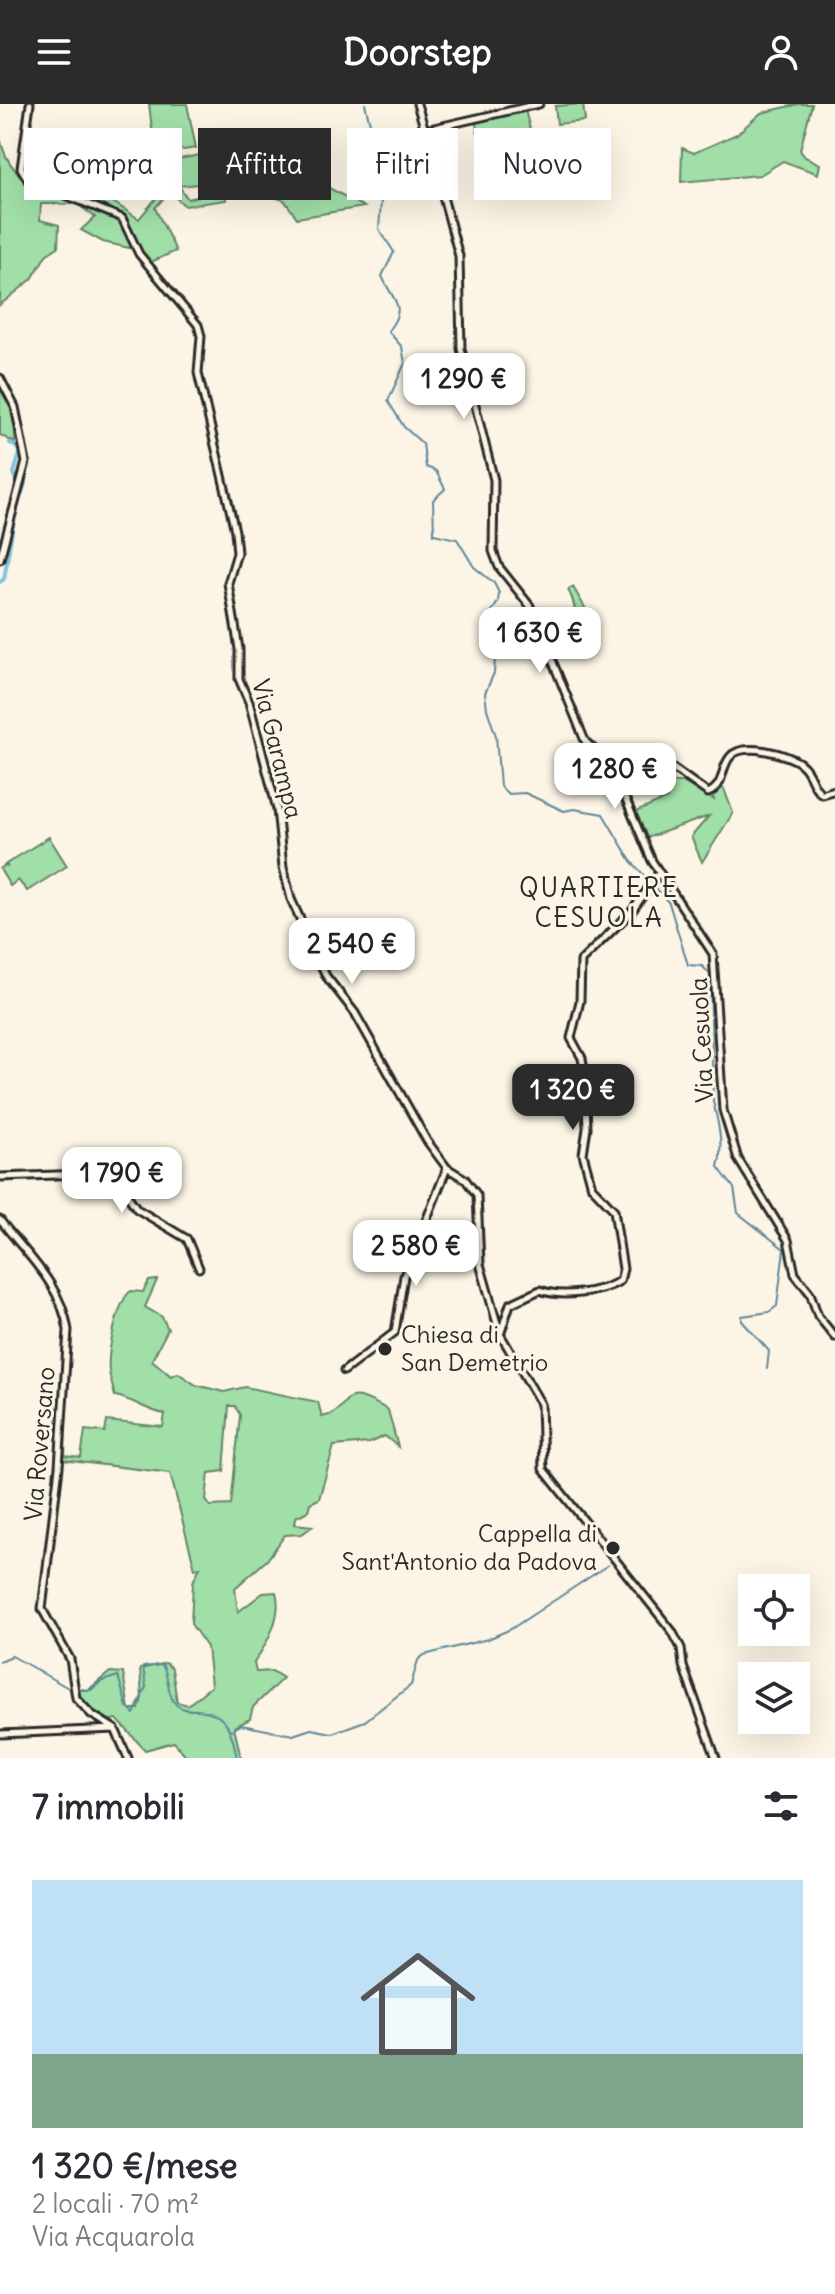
<!DOCTYPE html>
<html lang="it">
<head>
<meta charset="utf-8">
<style>
  body { margin:0; font-family:Delius,sans-serif; background:#f7f7f7; color:#2b2b33; height:100vh; display:flex; flex-direction:column; font-size:30px; white-space:nowrap }
  * { box-sizing:border-box; margin:0 }
  p { font-size:26px; color:#7c7c81 }
  .icon { flex:none; width:44px; height:44px; fill:none; stroke:currentColor; stroke-width:2; stroke-linecap:round; stroke-linejoin:round }
  .map { position:relative; height:1654px; overflow:hidden }
  .sheet { display:flex; flex-direction:column; background:#fff; flex:1 }
  .sheet>* { flex:none }
  .banner { position:absolute; left:24px; top:24px; width:788px; height:72px; display:flex; gap:16px }
  .fabs { position:absolute; left:738px; top:1470px; display:grid; gap:16px }
  .fabs a { display:grid; place-items:center; width:72px; height:72px; border-radius:0px; background:#fff; box-shadow:0 8px 32px #0002; font-size:40px }
  .price { position:absolute; translate:-50% -68px; padding:0 18px; border-radius:16px; background:#fff; color:#222; font-size:26px; line-height:52px; filter:drop-shadow(0 2px 4px #0008) }
  .price::after { content:''; position:absolute; left:50%; top:48px; width:24px; height:18px; margin-left:-12px; background:inherit; clip-path:polygon(0 0,100% 0,50% 100%) }
  .price.active { background:#2b2b2b; color:#fff }
  ul { padding:0; list-style:none }
  li { display:grid; align-content:center; gap:16px; height:424px; padding:0 32px }
  li+li { border-top:2px solid #e1e1e2 }
  li span { display:grid; place-items:center; height:248px; border-radius:0px; color:#555 }
  li>.icon { margin-inline-start:auto }
  span .icon { width:144px; height:144px; fill:#fffc; stroke-width:1 }
  li b { font-size:34px }
  h2 { display:flex; justify-content:space-between; align-items:center; height:96px; padding:0 32px; font-size:34px }
  .chip { padding:0 28px; border-radius:0px; background:#fff; box-shadow:0 8px 32px #0002; font-size:28px; line-height:72px }
  .chip.active { background:#2b2b2b; color:#fff }
  header { display:flex; justify-content:space-between; align-items:center; height:104px; padding:0 32px; background:#2b2b2b; color:#fff; font-size:36px; font-weight:800 }
  .map>svg:first-child { display:block }
</style>
</head>
<body>
<header><svg class="icon" aria-label="menu" viewBox="0 0 24 24"><path d="M4 6h16M4 12h16M4 18h16"/></svg>Doorstep<svg class="icon" aria-label="person" viewBox="0 0 24 24"><circle cx="12" cy="8" r="4"/><path d="M4 21q1-7 8-7t8 7"/></svg></header>
<div class="map">
<svg width="835" height="1654" viewBox="0 0 835 1654">
  <rect width="100%" height="100%" fill="#fcf5e5"/>
  <filter id="ink" filterUnits="userSpaceOnUse"><feTurbulence type="fractalNoise" baseFrequency=".0125" numOctaves="2"/><feDisplacementMap in="SourceGraphic" scale="16" xChannelSelector="R" yChannelSelector="G"/><feConvolveMatrix kernelMatrix="1 2 1 2 8 2 1 2 1" color-interpolation-filters="sRGB"/></filter>
  <g filter="url(#ink)">
    <!-- green -->
    <path fill="#a0dfa7" stroke="#668569" stroke-width="2" fill-rule="evenodd" d="M 149,0 L 187,0 L 196,44 L 184,46 L 154,41 Z
      M 583,0 L 585,17 L 557,20 L 555,2 Z
      M 799,0 L 812,0 L 800,46 L 805,53 L 820,60 L 818,70 L 783,57 L 760,71 L 681,78 L 682,44 L 694,49 L 737,30 L 761,9 Z
      M 525,6 L 532,33 L 482,44 L 475,17 Z
      M 273,28 L 277,43 L 299,47 L 309,62 L 317,67 L 323,61 L 329,84 L 364,103 L 297,114 L 284,96 C 255,91 260,53 260,30 Z
      M 0,32 C 9,92 74,92 120,114 L 134,145 L 103,138 L 81,126 L 95,113 L 77,100 L 41,100 L 40,116 L 59,121 L 58,143 L 46,151 L 32,175 L 0,201 Z
      M 117,36 C 128,62 141,71 167,81 L 172,80 L 179,55 L 205,50 L 227,40 L 226,77 L 179,82 L 188,95 L 226,86 L 226,96 L 185,102 L 172,90 L 167,90 L 155,104 L 176,147 L 151,158 L 138,144 L 123,112 L 84,98 L 26,69 ZM 129,74 L 158,92 L 139,115 L 113,98 Z
      M 0,275 L 14,303 L 15,339 L 0,331 Z
      M 573,483 L 591,514 L 589,546 C 572,530 580,504 568,486 Z
      M 660,678 L 682,678 L 714,696 L 712,689 L 720,683 L 724,685 L 733,709 L 702,758 L 691,733 L 709,712 L 644,735 L 633,709 L 667,695 Z
      M 49,733 L 67,762 L 27,787 L 18,776 L 10,782 L 0,765 L 5,761 L 8,763 L 6,760 Z
      M 157,1176 L 145,1203 L 162,1213 L 168,1225 L 152,1256 L 171,1272 L 178,1269 L 196,1281 L 224,1288 L 245,1283 L 318,1298 L 322,1313 C 355,1306 335,1275 388,1306 L 398,1343 L 385,1332 L 369,1339 L 334,1342 L 319,1395 L 310,1399 L 308,1407 L 296,1413 L 295,1420 L 313,1422 L 302,1430 L 285,1431 L 267,1456 L 235,1484 L 238,1508 L 263,1489 L 276,1488 C 283,1512 267,1539 254,1559 L 256,1568 L 272,1567 L 283,1574 L 253,1603 L 250,1615 L 234,1623 L 241,1654 L 188,1654 L 174,1638 L 145,1646 L 117,1615 L 106,1617 C 94,1609 79,1602 77,1586 L 88,1586 L 110,1568 L 123,1569 L 129,1605 L 139,1605 L 142,1594 L 140,1565 L 166,1559 L 172,1565 L 177,1598 L 188,1601 L 211,1582 L 207,1543 L 191,1520 L 193,1478 L 200,1463 L 195,1465 L 170,1369 L 63,1356 L 62,1351 L 63,1323 L 66,1323 L 65,1352 L 81,1354 L 85,1326 L 105,1328 L 107,1317 L 163,1323 L 165,1310 C 146,1307 133,1295 115,1292 C 113,1284 110,1275 109,1266 C 107,1249 118,1195 131,1187 L 143,1188 L 149,1177 ZM 229,1302 L 235,1302 L 240,1311 L 231,1401 L 210,1402 L 206,1396 L 209,1369 L 224,1367 Z"/>
    <g fill="none" stroke-linecap="round" stroke-linejoin="round">
      <!-- stream -->
      <path stroke="#5f8799" stroke-width="2" d="M 365,0 L 383,70 L 379,125 L 394,148 L 382,172 C 393,198 408,201 388,227 L 402,243 L 405,259 L 388,297 L 404,323 L 423,340 L 426,363 L 436,367 L 445,385 L 433,396 L 434,430 L 457,435 L 474,463 L 494,479 L 499,489 L 498,498 L 483,521 L 495,555 L 494,569 L 485,589 L 487,605 L 496,632 L 500,682 L 508,690 L 525,689 L 564,707 L 574,705 L 603,710 L 631,757 L 669,799 L 688,861 L 702,862 L 710,870 L 713,997 C 718,1018 724,1041 718,1063 L 734,1084 L 738,1109 L 784,1145 L 777,1202 L 769,1208 L 742,1212 L 742,1217 L 769,1247 L 767,1265
        M 0,1557 L 12,1552 L 70,1585
        M 78,1585 L 91,1586 L 102,1577 L 118,1572 L 127,1603 L 134,1610 L 146,1583 L 143,1563 L 162,1561 C 170,1572 166,1593 178,1602 C 183,1606 190,1606 197,1606 C 227,1608 232,1627 237,1654
        M 232,1626 L 241,1621 L 293,1631 L 311,1625 L 332,1629 L 365,1617 L 411,1581 L 418,1556 L 424,1551 L 488,1535 L 511,1525 L 608,1461"/>
      <!-- canal -->
      <path stroke="#81c4e2" stroke-width="4" d="M 0,478 L 4,475 L 15,409 L 25,379 L 17,377 L 14,369 L 21,346 L 10,339"/>
      <!-- minor casing -->
      <g stroke="#2b2b2b" stroke-width="11">
        <path id="minor" d="M 30,0 L 21,64 L 28,76 L 122,114 L 139,150 L 198,221 L 201,232 L 198,269 L 235,427 L 237,449 L 228,479 L 239,545 L 239,575 L 249,598 L 277,705 L 283,763 L 291,795 L 326,872 L 355,909 L 427,1037 L 447,1064 L 465,1075 L 477,1091 L 480,1160 L 500,1230 L 541,1300 L 543,1365 L 672,1527 L 681,1544 L 683,1562 L 716,1654
          M 417,0 L 430,43 L 439,53
          M 425,26 L 539,0
          M437 59a7 7 0 1 1 14 0a7 7 0 1 1-14 0Z
          M 389,52 L 430,43
          M 445,67 L 442,89 L 459,152 L 461,245 L 494,376 L 493,447 L 499,463 L 530,502 L 585,637 L 602,653 L 626,661 L 673,664 L 708,689 C 725,682 720,665 730,653 C 742,637 789,650 801,660 C 812,668 811,683 822,690 L 835,686
          M 0,274 L 15,303 L 26,358 L 0,455
          M 594,651 L 619,680 L 652,757 L 713,850 L 723,1006 L 738,1055 L 788,1136 L 795,1170 L 810,1189 L 818,1212 L 835,1233
          M 0,1073 L 112,1069 L 137,1105 L 187,1135 L 199,1164
          M 0,1116 C 27,1151 61,1180 68,1226 L 59,1363 L 42,1505 L 70,1555 L 76,1594 L 91,1610 L 115,1625 L 128,1654
          M 501,1228 L 510,1200 L 540,1186 C 561,1194 600,1189 620,1177 L 623,1165 L 614,1106 L 592,1083 L 583,1050 L 587,1024 L 585,974 L 582,954 L 571,934 L 580,897 L 581,857 L 632,807 L 659,769
          M 344,1267 L 395,1228 L 404,1172 L 447,1064
          M 0,1630 L 115,1625"/>
      </g>
      <!-- minor -->
      <use href="#minor" stroke="#fcf5e5" stroke-width="5"/>
    </g>
  </g>
  <!-- markers -->
  <g fill="#2b2b2b" stroke="#fcf5e5" stroke-width="3">
    <circle cx="385" cy="1245" r="8"/>
    <circle cx="613" cy="1444" r="8"/>
  </g>
  <g text-anchor="middle" stroke-width="6" stroke-linejoin="round" paint-order="stroke">
    <!-- street labels -->
    <g font-size="24" fill="#2b2b2b" stroke="#fcf5e5">
      <text transform="translate(277 645) rotate(76)" y="8">Via Garampa</text>
      <text transform="translate(702 936) rotate(-93)" y="8">Via Cesuola</text>
      <text transform="translate(40 1340) rotate(-85)" y="8">Via Roversano</text>
    </g>
    <!-- poi labels -->
    <g font-size="24" fill="#2b2b2b" stroke="#fcf5e5" text-anchor="start">
      <text x="401" y="1239">Chiesa di<tspan x="401" dy="28">San Demetrio</tspan></text>
      <text x="597" y="1438" text-anchor="end">Cappella di<tspan x="597" dy="28">Sant'Antonio da Padova</tspan></text>
    </g>
    <!-- neighbourhood labels -->
    <g font-size="26" letter-spacing="2" fill="#2b2b2b" stroke="#fcf5e5">
      <text x="599" y="793">QUARTIERE<tspan x="599" dy="30">CESUOLA</tspan></text>
    </g>
  </g>
</svg>
<div class="fabs">
<a><svg class="icon" aria-label="locate" viewBox="0 0 24 24"><circle cx="12" cy="12" r="6"/><path d="M12 2v4M12 18v4M2 12h4M18 12h4"/></svg></a>
<a><svg class="icon" aria-label="layers" viewBox="0 0 24 24"><path d="M12 4l9 5-9 5-9-5zM3 14l9 5 9-5"/></svg></a>
</div>
<b class="price" style="left:464px;top:317px">1 290 €</b>
<b class="price" style="left:540px;top:571px">1 630 €</b>
<b class="price" style="left:615px;top:707px">1 280 €</b>
<b class="price" style="left:352px;top:882px">2 540 €</b>
<b class="price active" style="left:573px;top:1028px">1 320 €</b>
<b class="price" style="left:122px;top:1111px">1 790 €</b>
<b class="price" style="left:416px;top:1184px">2 580 €</b>
<div class="banner">
<a class="chip">Compra</a>
<a class="chip active">Affitta</a>
<a class="chip">Filtri</a>
<a class="chip">Nuovo</a>
</div>
</div>
<section class="sheet">
<h2>7 immobili<svg class="icon" aria-label="filters" viewBox="0 0 24 24"><path d="M4 7h16M4 17h16"/><circle cx="9" cy="7" r="2"/><circle cx="15" cy="17" r="2"/></svg></h2>
<ul>
<li><span style="background:linear-gradient(#bfe0f5 70%,#7fa58c 0)"><svg class="icon" aria-label="home" viewBox="0 0 24 24"><path d="M3 11l9-7 9 7M6 9v11h12V9"/></svg></span><div><b>1 320 €/mese</b><p>2 locali · 70 m²</p><p>Via Acquarola</p></div></li>
</ul>
</section>
</body>
</html>
